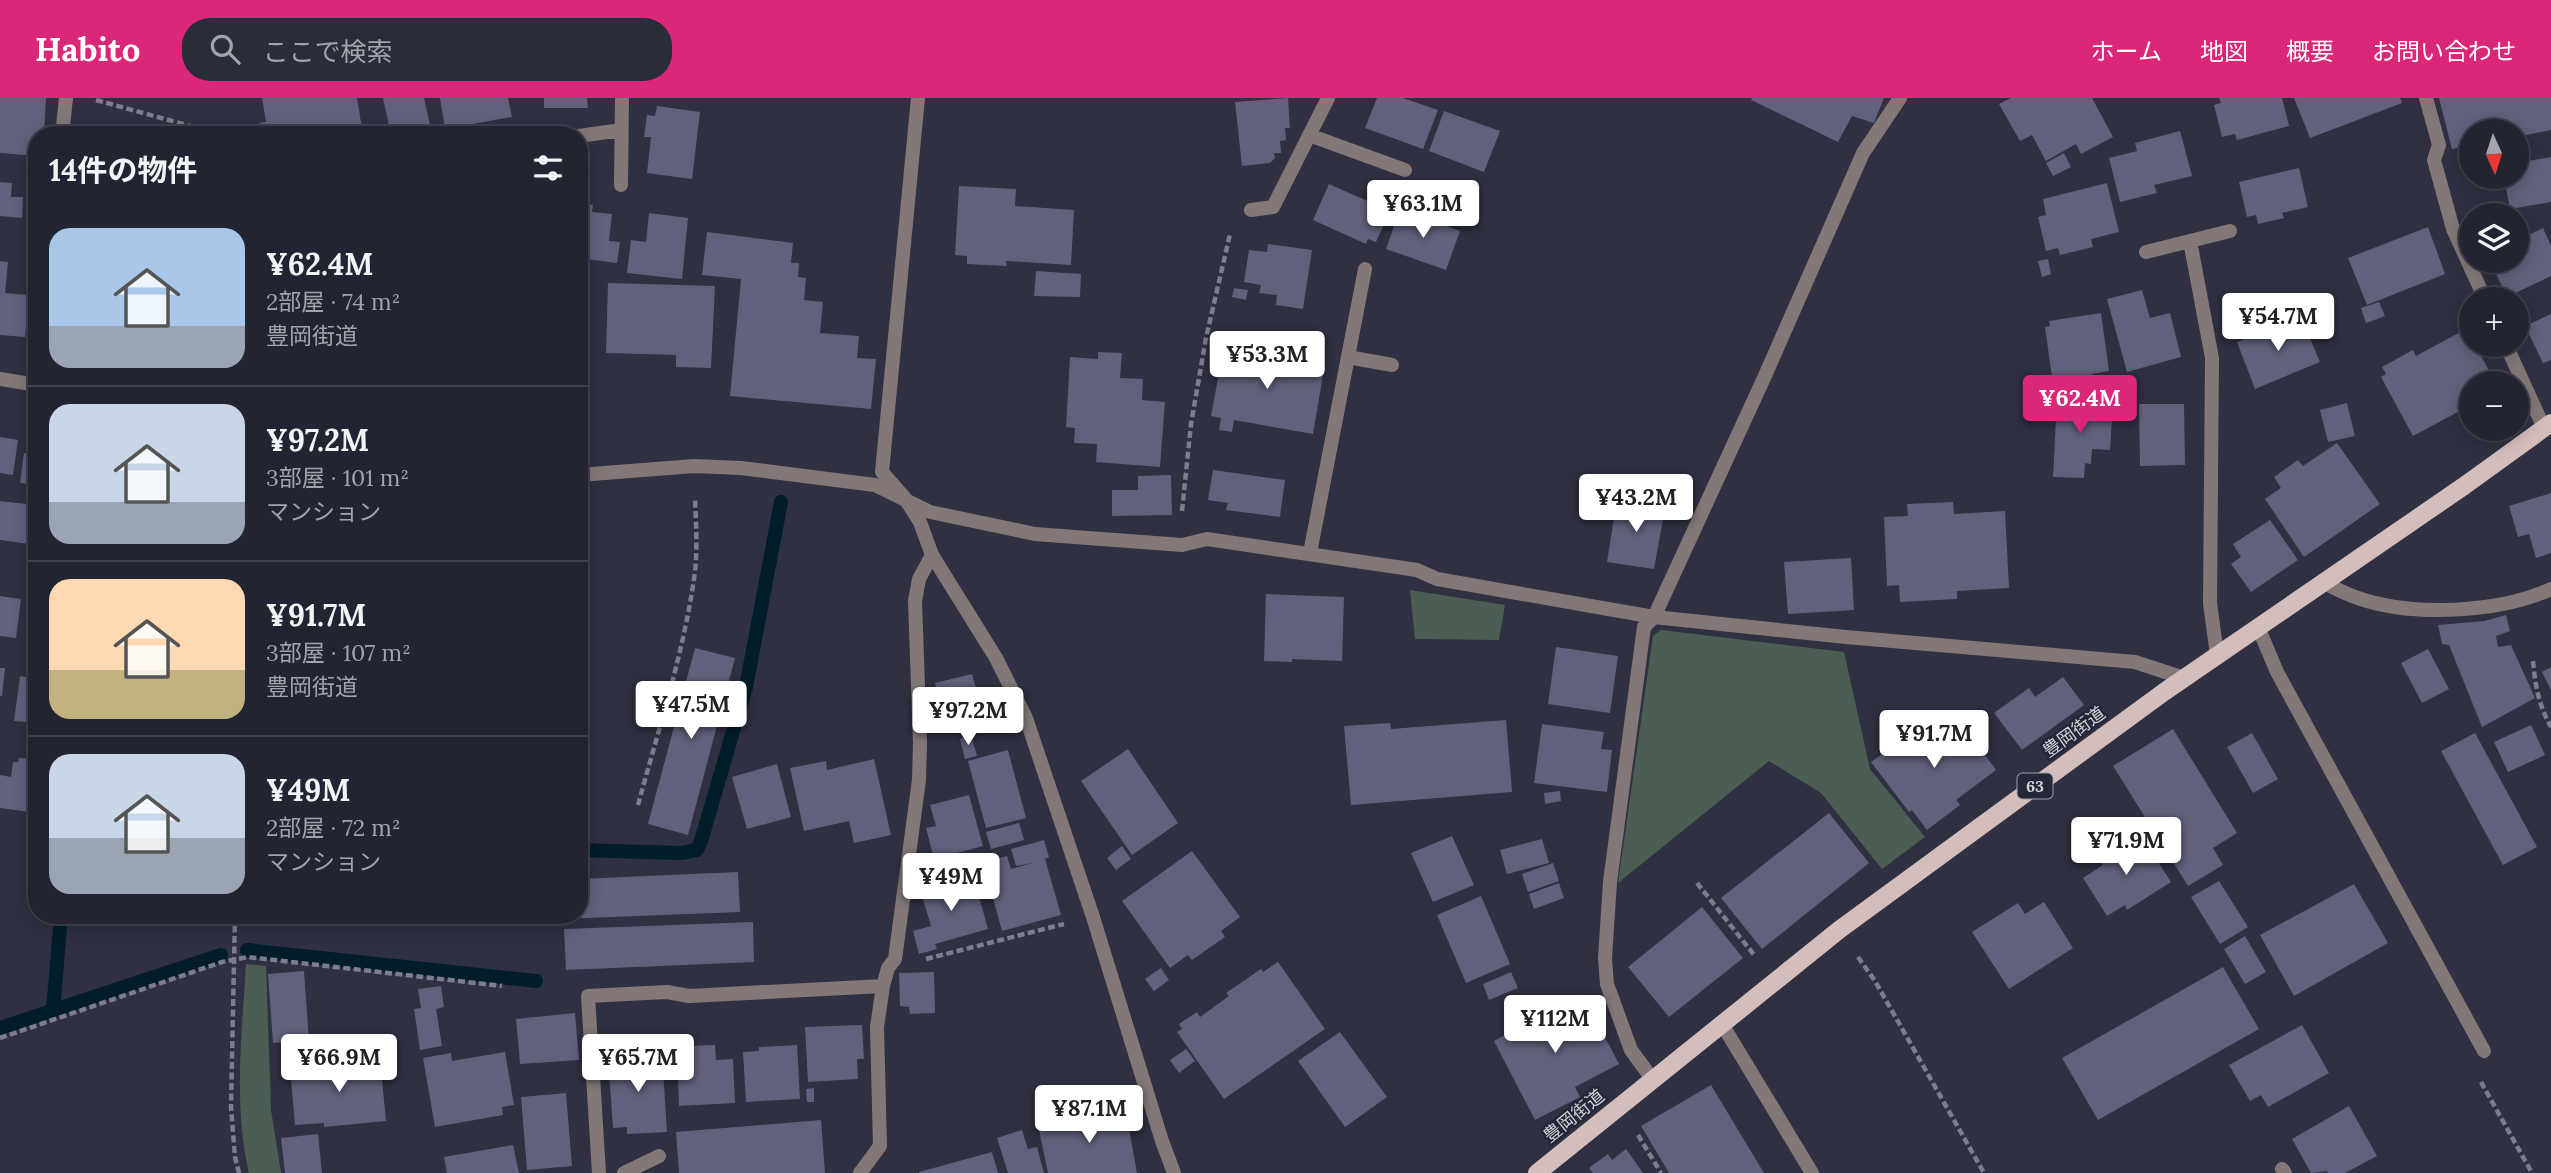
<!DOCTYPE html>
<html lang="ja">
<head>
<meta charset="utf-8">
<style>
  body { margin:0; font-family:Lora,"Noto Sans JP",serif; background:#2b2c39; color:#f1f3f6; height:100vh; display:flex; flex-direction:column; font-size:26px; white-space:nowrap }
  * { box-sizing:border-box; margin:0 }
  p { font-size:23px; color:#a3a4ab }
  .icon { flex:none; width:38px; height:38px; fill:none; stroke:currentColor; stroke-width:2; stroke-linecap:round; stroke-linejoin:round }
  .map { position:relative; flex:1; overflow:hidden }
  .drawer { position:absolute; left:28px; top:28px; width:560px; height:798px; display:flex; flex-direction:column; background:#232431; border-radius:28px; box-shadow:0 4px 18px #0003,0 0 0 2px #40414d }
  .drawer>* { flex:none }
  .needle { width:46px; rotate:177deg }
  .fabs { position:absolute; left:2459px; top:21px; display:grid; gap:14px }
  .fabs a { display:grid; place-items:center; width:70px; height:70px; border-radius:50%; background:#232431; box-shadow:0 4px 18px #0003,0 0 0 2px #40414d; font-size:35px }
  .price { position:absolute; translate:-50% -60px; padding:0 16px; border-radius:7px; background:#fff; color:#222; font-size:23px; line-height:46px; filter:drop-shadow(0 2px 4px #0008) }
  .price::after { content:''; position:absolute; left:50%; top:42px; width:21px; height:16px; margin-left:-10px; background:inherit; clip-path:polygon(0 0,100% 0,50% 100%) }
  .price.on { background:#db2777; color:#fff }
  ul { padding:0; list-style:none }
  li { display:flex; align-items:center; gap:21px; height:175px; padding:0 21px }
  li+li { border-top:2px solid #40414d }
  li span { display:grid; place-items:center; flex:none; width:196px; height:140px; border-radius:21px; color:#555 }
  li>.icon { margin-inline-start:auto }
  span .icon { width:84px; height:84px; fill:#fffc; stroke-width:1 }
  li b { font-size:30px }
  h2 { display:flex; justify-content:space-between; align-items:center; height:84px; padding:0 21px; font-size:30px }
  header { display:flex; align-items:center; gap:42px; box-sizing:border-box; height:98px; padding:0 35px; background:#db2777; color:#fff }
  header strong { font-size:33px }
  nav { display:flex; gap:38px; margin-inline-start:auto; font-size:24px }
  .search { width:490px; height:63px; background:#2b2c39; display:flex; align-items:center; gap:18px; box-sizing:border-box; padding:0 24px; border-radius:28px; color:#a3a4ab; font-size:26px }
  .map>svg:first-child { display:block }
</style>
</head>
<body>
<header>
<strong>Habito</strong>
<div class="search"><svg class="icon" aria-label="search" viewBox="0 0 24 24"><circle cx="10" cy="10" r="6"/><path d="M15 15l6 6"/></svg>ここで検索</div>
<nav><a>ホーム</a><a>地図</a><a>概要</a><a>お問い合わせ</a></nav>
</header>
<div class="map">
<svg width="2551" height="1075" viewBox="0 0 2551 1075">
  <rect width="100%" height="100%" fill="#2f3041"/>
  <!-- green -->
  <path fill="#4b5e53" d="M 1410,492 L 1505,507 L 1499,542 L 1415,541 Z
    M 1661,532 L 1844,554 L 1870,671 L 1925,739 L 1882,771 L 1821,695 L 1769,663 L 1618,785 L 1653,538 Z
    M 246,866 L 266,868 L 271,1012 L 281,1075 L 249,1075 C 233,1007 242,935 246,866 Z"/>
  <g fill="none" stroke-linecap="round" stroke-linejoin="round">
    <!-- stream -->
    <path stroke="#001d28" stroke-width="14" d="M 579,752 L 681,755 L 697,752 L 701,743 L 746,589 L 781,404
      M 247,852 L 536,883
      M 53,913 L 61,817
      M 0,930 L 221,857"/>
  </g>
  <!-- building -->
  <path fill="#60617c" d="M 0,0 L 46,0 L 44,37 L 37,37 L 37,58 L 0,55 Z
    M 262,0 L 357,0 L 363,37 L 261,37 L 259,25 L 266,24 Z
    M 383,0 L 424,0 L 431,31 L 391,37 Z
    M 440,0 L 508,0 L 512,19 L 445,31 Z
    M 544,0 L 587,0 L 588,10 L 544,10 Z
    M 1288,0 L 1290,30 L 1285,30 L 1286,42 L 1280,43 L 1281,55 L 1274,55 L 1275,60 L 1270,65 L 1242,68 L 1235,4 Z
    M 1377,0 L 1403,0 L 1438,12 L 1423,51 L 1365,30 Z
    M 1752,0 L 1884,0 L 1874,25 L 1852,18 L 1838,44 L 1751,2 Z
    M 2011,0 L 2092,0 L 2113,39 L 2081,56 L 2076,46 L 2046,63 L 2032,37 L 2020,43 L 1999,6 Z
    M 2219,0 L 2282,0 L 2289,28 L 2237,42 L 2235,36 L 2222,39 L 2214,7 L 2221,5 Z
    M 2294,0 L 2400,0 L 2402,5 L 2310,40 Z
    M 2439,0 L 2551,0 L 2551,32 L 2516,39 L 2516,33 L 2471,33 L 2471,47 L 2452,51 Z
    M 657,8 L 700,14 L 692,81 L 647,75 L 651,39 L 644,39 L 647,17 L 655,18 Z
    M 1444,13 L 1500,33 L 1484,74 L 1429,53 Z
    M 2180,33 L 2192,78 L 2154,87 L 2157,95 L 2120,104 L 2109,60 L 2137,53 L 2135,45 Z
    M 2064,55 L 2071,69 L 2053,78 L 2046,65 Z
    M 2551,59 L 2551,104 L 2510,111 L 2504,79 L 2516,79 L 2516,65 Z
    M 2299,70 L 2308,109 L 2282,115 L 2284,120 L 2258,126 L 2256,117 L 2247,119 L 2239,84 Z
    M 0,84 L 12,85 L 11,99 L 23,99 L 22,120 L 0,118 Z
    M 2107,85 L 2119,134 L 2091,141 L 2093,149 L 2060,157 L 2058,150 L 2046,153 L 2038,119 L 2046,117 L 2043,101 Z
    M 1329,86 L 1390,113 L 1376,144 L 1368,141 L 1366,146 L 1313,122 Z
    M 959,88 L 1016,91 L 1015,108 L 1074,112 L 1071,167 L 1006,163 L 1007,168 L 967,166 L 967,158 L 955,157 Z
    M 579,105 L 593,107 L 592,114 L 612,116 L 609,143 L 620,144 L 617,165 L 579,160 Z
    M 1400,111 L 1460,133 L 1446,172 L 1386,151 Z
    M 649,115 L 688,120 L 682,181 L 627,175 L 631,142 L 646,144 Z
    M 2428,129 L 2445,176 L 2367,207 L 2348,160 Z
    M 2543,130 L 2551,148 L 2551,178 L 2507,199 L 2490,163 L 2516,163 L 2516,143 Z
    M 707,134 L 793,145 L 791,165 L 799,165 L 798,179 L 806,180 L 804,202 L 823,204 L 820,235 L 859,238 L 857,260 L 876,261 L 871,311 L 730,298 L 741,181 L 702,177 Z
    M 1268,146 L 1312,152 L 1303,211 L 1276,207 L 1277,197 L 1259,195 L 1261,187 L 1244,184 L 1249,152 L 1267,154 Z
    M 2048,161 L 2051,176 L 2042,179 L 2038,163 Z
    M 0,163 L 8,164 L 5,195 L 29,197 L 25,239 L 0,237 Z
    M 1036,173 L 1081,176 L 1080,199 L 1034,198 Z
    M 608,185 L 715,188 L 711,270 L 676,269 L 676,257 L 606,255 Z
    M 1234,190 L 1248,192 L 1246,202 L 1232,199 Z
    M 2142,192 L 2150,220 L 2170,215 L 2181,259 L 2127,274 L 2107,201 Z
    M 2379,204 L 2385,218 L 2366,225 L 2361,210 Z
    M 2101,215 L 2109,273 L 2092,276 L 2093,280 L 2074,283 L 2075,290 L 2054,293 L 2045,229 L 2050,228 L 2049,223 Z
    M 2551,216 L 2551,262 L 2543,265 L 2525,228 Z
    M 2301,219 L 2320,264 L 2255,291 L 2237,244 Z
    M 2466,231 L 2471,239 L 2471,247 L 2475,247 L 2496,285 L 2471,285 L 2471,307 L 2413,338 L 2381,279 L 2386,276 L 2382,269 L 2413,252 L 2416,258 Z
    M 1224,248 L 1325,265 L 1313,336 L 1234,322 L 1232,334 L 1219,332 L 1221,320 L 1211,318 Z
    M 1098,254 L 1122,255 L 1120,280 L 1143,281 L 1142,302 L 1165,304 L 1160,369 L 1096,364 L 1097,346 L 1074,345 L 1075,330 L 1066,329 L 1070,259 L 1098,261 Z
    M 2057,301 L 2113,304 L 2110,352 L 2092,351 L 2091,366 L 2085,365 L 2084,380 L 2053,379 Z
    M 2347,305 L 2355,338 L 2328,344 L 2320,312 Z
    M 2139,306 L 2184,306 L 2185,367 L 2140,368 Z
    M 0,339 L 18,342 L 13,377 L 0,375 Z
    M 2337,345 L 2380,406 L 2304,459 L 2265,401 L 2281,390 L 2274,379 L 2298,362 L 2303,368 Z
    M 24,355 L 37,356 L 37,387 L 20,385 Z
    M 1213,372 L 1285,382 L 1280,419 L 1226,412 L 1228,405 L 1208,402 Z
    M 1171,377 L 1172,417 L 1112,418 L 1112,392 L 1138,392 L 1138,378 Z
    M 2551,395 L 2551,455 L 2536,460 L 2529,436 L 2518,439 L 2509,408 Z
    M 1617,401 L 1665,410 L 1654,471 L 1607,464 Z
    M 0,403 L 35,407 L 30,446 L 0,442 Z
    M 1953,404 L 1954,416 L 2005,413 L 2009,490 L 1957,493 L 1957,501 L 1900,504 L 1899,487 L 1887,488 L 1884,419 L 1908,418 L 1907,406 Z
    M 2270,422 L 2298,462 L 2251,494 L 2231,466 L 2241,459 L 2233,446 Z
    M 1851,460 L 1854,512 L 1788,516 L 1784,464 Z
    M 1266,496 L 1344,499 L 1342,563 L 1292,561 L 1292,564 L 1264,563 Z
    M 0,498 L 21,501 L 16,540 L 0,538 Z
    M 2506,517 L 2510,533 L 2496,538 L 2498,549 L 2511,547 L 2535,600 L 2482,629 L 2449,547 L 2442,546 L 2438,527 L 2484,523 Z
    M 1556,549 L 1618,558 L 1610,615 L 1548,606 Z
    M 695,550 L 735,560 L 688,737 L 648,726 Z
    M 2428,551 L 2449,591 L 2422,605 L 2401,565 Z
    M 2551,569 L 2551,592 L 2542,574 Z
    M 0,570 L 5,570 L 2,598 L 0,598 Z
    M 972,576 L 979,601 L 989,599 L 995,623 L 948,635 L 935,585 Z
    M 20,578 L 37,581 L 37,625 L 14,623 Z
    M 2063,579 L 2084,607 L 2022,652 L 1994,615 L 2029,590 L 2035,599 Z
    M 1957,618 L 1996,672 L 1956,702 L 1960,707 L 1927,732 L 1912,712 L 1909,714 L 1871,664 L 1920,629 L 1928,639 Z
    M 1506,622 L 1512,694 L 1351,707 L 1344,628 L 1390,625 L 1391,631 Z
    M 1542,626 L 1604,634 L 1601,651 L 1612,652 L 1607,694 L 1534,685 Z
    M 2531,627 L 2545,657 L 2508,674 L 2494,644 Z
    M 2173,631 L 2237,735 L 2213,750 L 2223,767 L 2188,788 L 2113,668 Z
    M 2252,635 L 2278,681 L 2253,695 L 2227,649 Z
    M 2475,635 L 2537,749 L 2503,767 L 2441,653 Z
    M 971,637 L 977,658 L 965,661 L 960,641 Z
    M 1128,651 L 1178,725 L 1132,757 L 1081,683 Z
    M 1008,652 L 1026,720 L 986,730 L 968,663 Z
    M 33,656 L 37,657 L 37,715 L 0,710 L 0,677 L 11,679 L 13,664 L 18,664 L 19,660 L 32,661 Z
    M 874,661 L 891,737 L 854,745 L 849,723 L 804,733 L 790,670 L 826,663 L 827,672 Z
    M 777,666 L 791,719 L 747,731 L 732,679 Z
    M 1560,693 L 1561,703 L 1545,706 L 1544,695 Z
    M 969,697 L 983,748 L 934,761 L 926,730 L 936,728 L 930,707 Z
    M 1829,715 L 1869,765 L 1762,851 L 1721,800 Z
    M 1019,725 L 1024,742 L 991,751 L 986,734 Z
    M 1452,738 L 1474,787 L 1433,804 L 1411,755 Z
    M 1542,741 L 1549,765 L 1507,776 L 1500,752 Z
    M 1044,742 L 1049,759 L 1045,761 L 1061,817 L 1002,833 L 983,764 L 1007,758 L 1011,771 L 1032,765 L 1016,768 L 1011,751 Z
    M 2127,742 L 2133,752 L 2146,745 L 2171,784 L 2127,812 L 2125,807 L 2107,818 L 2083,780 L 2103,767 L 2098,760 Z
    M 1122,748 L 1131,761 L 1116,772 L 1107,760 Z
    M 1192,753 L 1240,819 L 1221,833 L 1225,839 L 1192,862 L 1188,857 L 1170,870 L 1122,803 Z
    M 1553,765 L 1559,783 L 1528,794 L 1522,776 Z
    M 738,774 L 740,814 L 560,821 L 560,817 L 579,817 L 579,781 Z
    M 973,777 L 988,831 L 935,846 L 937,851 L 919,856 L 913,833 L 931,828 L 920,791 Z
    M 2219,783 L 2248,829 L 2220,846 L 2191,799 Z
    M 1559,785 L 1564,800 L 1534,811 L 1529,796 Z
    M 2354,786 L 2388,845 L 2294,898 L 2260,837 Z
    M 1481,798 L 1510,866 L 1466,885 L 1437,817 Z
    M 2044,804 L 2073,850 L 2009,891 L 1972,834 L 2018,805 L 2025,816 Z
    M 1702,809 L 1743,860 L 1669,919 L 1628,869 Z
    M 753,824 L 754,864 L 566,872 L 564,831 Z
    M 2245,838 L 2266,874 L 2245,886 L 2224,851 Z
    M 1278,864 L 1325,931 L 1224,1001 L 1177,934 L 1182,931 L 1179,926 L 1197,914 L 1200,919 L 1229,898 L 1226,895 L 1261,871 L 1263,874 Z
    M 2223,869 L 2259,931 L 2098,1022 L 2062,960 Z
    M 1161,870 L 1169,882 L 1154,893 L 1145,881 Z
    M 304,873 L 309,943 L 273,945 L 268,876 Z
    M 934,874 L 935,915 L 910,916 L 909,909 L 900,908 L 899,875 Z
    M 1511,874 L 1518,890 L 1489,902 L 1483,886 Z
    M 441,888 L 444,909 L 436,911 L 442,948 L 420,952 L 414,911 L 421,910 L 418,891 Z
    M 1582,896 L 1619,966 L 1575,989 L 1580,999 L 1535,1022 L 1494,943 L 1508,935 L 1505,928 L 1532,914 L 1534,920 Z
    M 575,915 L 579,962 L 520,966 L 516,921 Z
    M 862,927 L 864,961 L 857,961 L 858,981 L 808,984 L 805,929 Z
    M 2302,927 L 2329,975 L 2268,1009 L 2261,997 L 2250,1003 L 2229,967 Z
    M 1340,934 L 1387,999 L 1345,1029 L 1298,963 Z
    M 715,947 L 716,962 L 733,961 L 735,1005 L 679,1008 L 677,959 L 685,958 L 684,948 Z
    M 797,947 L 800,1001 L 746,1004 L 743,954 L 759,953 L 759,949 Z
    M 1186,951 L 1195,963 L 1179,975 L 1170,962 Z
    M 505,954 L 514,1007 L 502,1009 L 503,1017 L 435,1029 L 423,960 L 451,955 L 452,963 Z
    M 662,956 L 667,1034 L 627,1036 L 627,1029 L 613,1030 L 608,959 Z
    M 380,961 L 386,1023 L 324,1029 L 324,1025 L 295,1027 L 290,970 Z
    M 1711,987 L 1764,1075 L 1669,1075 L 1641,1028 Z
    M 814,990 L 814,1004 L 807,1004 L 806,991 Z
    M 566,995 L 572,1068 L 527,1072 L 521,999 Z
    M 1086,1008 L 1089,1022 L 1126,1015 L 1137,1075 L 1048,1075 L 1039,1032 L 1063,1027 L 1060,1013 Z
    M 2349,1008 L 2377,1058 L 2345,1075 L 2328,1075 L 2327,1073 L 2311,1075 L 2292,1041 Z
    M 821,1022 L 825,1075 L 679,1075 L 676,1034 Z
    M 1022,1032 L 1028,1051 L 1037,1049 L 1044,1075 L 1008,1075 L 997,1040 Z
    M 318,1036 L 322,1075 L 285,1075 L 281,1040 Z
    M 513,1047 L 519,1075 L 447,1075 L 444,1059 Z
    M 1626,1051 L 1643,1075 L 1593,1075 L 1589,1070 L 1608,1056 L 1612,1062 Z
    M 992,1054 L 998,1075 L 919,1075 L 919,1074 Z"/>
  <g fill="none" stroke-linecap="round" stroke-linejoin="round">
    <!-- path -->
    <path stroke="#7d7e8c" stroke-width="4.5" stroke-dasharray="7 3.5" stroke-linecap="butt" d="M 96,2 L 223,37
      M 1182,413 L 1191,326 L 1206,240 L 1230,136
      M 2533,563 C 2535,587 2539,608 2551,629
      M 638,707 C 658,633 683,557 694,481 C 698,454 696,427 695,400
      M 1697,785 L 1755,858
      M 235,817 L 231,1009 L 235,1059 L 239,1075
      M 1858,859 L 1875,883 L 1984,1075
      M 926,861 L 1064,826
      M 0,940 L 222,864 L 248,859 L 502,888
      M 2481,984 L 2532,1075
      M 1638,1037 L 1661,1075"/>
    <!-- service -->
    <path stroke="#837877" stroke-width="14" d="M 2426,0 L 2439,47 L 2434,62 L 2453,131 L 2485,201
      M 62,37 L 66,0
      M 1309,37 L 1405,72
      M 579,38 L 621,32
      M 621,87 L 622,0
      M 1251,112 L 1273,109 L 1328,0
      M 2190,143 L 2212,260 L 2210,505 L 2217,557
      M 2146,154 L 2230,133
      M 2506,247 L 2544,330
      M 1348,259 L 1392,267
      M 35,286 L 37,266
      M 1310,455 L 1365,171
      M 2258,529 L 2277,574 L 2484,953
      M 1722,926 L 1812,1075
      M 1653,982 L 1631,952 L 1607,886 L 1605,860 L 1610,784 L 1644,529 L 1654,519 L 1764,280 L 1863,55 L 1900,0
      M 2282,1071 L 2285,1075
      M 599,1075 L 588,898 L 667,894 L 689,898 L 883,888
      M 624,1075 L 659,1058
      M 860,1075 L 880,1048 L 877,929 L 883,888 L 888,870 L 895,861 L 919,682 L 920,645 L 915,503 L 919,481 L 932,457"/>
    <!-- minor -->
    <path stroke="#837877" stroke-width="14" d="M 918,0 L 882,374 L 904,399 L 920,424 L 932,457 L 996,560 L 1026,620 L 1093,819 L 1162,1043 L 1174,1075
      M 0,281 L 37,287
      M 579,377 L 694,368 L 741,370 L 875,387 L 930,414 L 1035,436 L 1182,447 L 1207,441 L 1417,472 L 1437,481 L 1654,519 L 1846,539 L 2135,564 L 2184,580
      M 2323,484 C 2334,490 2346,496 2358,500 C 2412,519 2499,515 2551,491"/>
    <!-- primary -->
    <path stroke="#d4bebb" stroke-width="18" d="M 1537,1075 L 1839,832 L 2164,594 L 2464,388 L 2551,325"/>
  </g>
  <g text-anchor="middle" stroke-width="5" stroke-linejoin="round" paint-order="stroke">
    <!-- shield labels -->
    <rect fill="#252636" stroke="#9d9eab" stroke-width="2" x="2017.5" y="675.5" width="35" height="25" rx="5"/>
    <g font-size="16" font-weight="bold" fill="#d1d2dd">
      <text x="2035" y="694">63</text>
    </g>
    <!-- street labels -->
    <g font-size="18" fill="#d1d2dd" stroke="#252636">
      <text transform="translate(2074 634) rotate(-36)" y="6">豊岡街道</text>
      <text transform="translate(1574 1018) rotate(-39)" y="6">豊岡街道</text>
    </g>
  </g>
</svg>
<div class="fabs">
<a><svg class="needle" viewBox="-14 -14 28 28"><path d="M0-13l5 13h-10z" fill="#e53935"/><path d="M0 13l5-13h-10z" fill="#a3a4ab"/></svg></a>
<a><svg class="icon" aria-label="layers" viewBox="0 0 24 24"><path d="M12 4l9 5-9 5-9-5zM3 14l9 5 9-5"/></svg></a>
<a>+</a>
<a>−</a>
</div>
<b class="price" style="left:1423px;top:142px">¥63.1M</b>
<b class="price" style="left:2278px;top:255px">¥54.7M</b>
<b class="price" style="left:1267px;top:293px">¥53.3M</b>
<b class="price on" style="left:2080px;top:337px">¥62.4M</b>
<b class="price" style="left:1636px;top:436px">¥43.2M</b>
<b class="price" style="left:691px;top:643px">¥47.5M</b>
<b class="price" style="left:968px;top:649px">¥97.2M</b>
<b class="price" style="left:1934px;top:672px">¥91.7M</b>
<b class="price" style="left:2126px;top:779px">¥71.9M</b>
<b class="price" style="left:951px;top:815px">¥49M</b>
<b class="price" style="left:1555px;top:957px">¥112M</b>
<b class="price" style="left:339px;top:996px">¥66.9M</b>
<b class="price" style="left:638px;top:996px">¥65.7M</b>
<b class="price" style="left:1089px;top:1047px">¥87.1M</b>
<section class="drawer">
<h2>14件の物件<svg class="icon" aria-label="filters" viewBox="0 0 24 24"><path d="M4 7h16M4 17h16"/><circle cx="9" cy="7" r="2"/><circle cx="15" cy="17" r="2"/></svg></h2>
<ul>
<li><span style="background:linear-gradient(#a9c7e8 70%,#9aa5b1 0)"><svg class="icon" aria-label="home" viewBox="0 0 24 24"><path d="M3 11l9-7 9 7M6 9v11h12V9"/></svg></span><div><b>¥62.4M</b><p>2部屋 · 74 m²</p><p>豊岡街道</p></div></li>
<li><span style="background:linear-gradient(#c9d6e8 70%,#9aa5b1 0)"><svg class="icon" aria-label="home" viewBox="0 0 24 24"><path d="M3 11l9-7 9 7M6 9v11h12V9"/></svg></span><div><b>¥97.2M</b><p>3部屋 · 101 m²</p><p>マンション</p></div></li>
<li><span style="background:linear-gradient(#ffd9b3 65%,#c2b280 0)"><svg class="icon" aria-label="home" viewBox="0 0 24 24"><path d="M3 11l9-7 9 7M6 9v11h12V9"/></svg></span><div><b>¥91.7M</b><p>3部屋 · 107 m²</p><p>豊岡街道</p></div></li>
<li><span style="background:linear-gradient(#c9d6e8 60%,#9aa5b1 0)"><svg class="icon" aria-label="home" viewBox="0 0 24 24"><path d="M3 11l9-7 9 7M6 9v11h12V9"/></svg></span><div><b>¥49M</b><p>2部屋 · 72 m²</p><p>マンション</p></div></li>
</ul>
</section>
</div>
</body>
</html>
